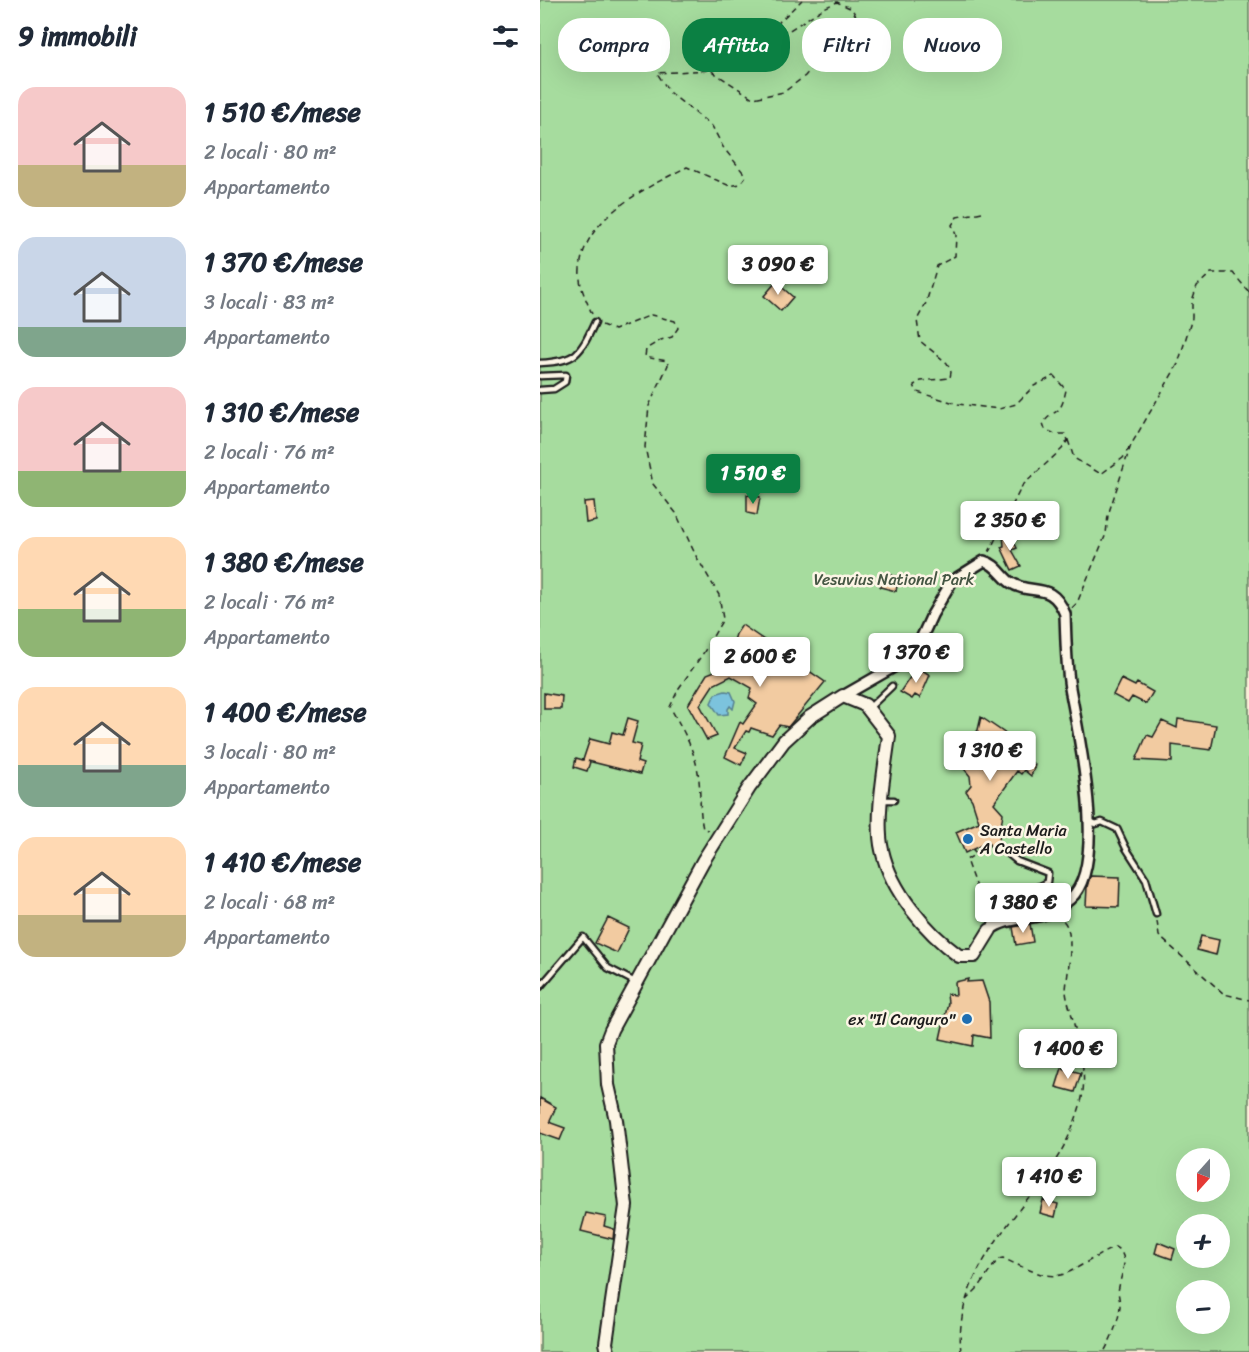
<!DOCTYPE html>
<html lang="it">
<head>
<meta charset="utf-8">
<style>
  body { margin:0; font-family:Sriracha,sans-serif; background:#f6f6f7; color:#1f2937; height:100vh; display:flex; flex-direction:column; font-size:22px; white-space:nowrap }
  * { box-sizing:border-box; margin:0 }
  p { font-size:20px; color:#747a83 }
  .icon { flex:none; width:33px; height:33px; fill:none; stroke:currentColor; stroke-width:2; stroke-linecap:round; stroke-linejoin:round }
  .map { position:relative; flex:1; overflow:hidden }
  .panel { display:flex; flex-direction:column; background:#fff; width:540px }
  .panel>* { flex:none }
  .top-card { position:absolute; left:18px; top:18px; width:570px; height:54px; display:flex; gap:12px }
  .needle { width:39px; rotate:201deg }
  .buttons { position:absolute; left:636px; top:1148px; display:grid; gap:12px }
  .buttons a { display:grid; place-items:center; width:54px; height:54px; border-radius:50%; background:#fff; box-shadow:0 6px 24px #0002; font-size:30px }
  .price { position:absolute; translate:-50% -51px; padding:0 14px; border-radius:6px; background:#fff; color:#222; font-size:20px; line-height:39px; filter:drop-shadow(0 2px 3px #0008) }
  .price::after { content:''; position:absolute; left:50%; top:36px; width:18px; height:14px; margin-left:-9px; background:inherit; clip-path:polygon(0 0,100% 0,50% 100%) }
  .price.active { background:#0b8043; color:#fff }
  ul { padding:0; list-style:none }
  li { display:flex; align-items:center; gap:18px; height:150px; padding:0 18px }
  li span { display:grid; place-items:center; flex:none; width:168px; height:120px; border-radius:18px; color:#555 }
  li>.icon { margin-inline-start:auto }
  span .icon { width:72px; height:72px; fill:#fffc; stroke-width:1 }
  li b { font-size:26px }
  h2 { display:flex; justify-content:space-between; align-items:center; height:72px; padding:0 18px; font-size:26px }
  .chip { padding:0 21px; border-radius:24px; background:#fff; box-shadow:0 6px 24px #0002; font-size:21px; line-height:54px }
  .chip.active { background:#0b8043; color:#fff }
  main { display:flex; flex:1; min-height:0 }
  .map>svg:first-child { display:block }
</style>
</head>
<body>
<main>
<section class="panel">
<h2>9 immobili<svg class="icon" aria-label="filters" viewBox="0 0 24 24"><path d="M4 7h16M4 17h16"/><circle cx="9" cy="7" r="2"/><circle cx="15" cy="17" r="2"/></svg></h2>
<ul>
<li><span style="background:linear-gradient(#f6c9c9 65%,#c2b280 0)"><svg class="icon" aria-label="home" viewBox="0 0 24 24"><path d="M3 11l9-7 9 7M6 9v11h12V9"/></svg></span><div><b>1 510 €/mese</b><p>2 locali · 80 m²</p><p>Appartamento</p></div></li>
<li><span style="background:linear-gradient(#c9d6e8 75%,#7fa58c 0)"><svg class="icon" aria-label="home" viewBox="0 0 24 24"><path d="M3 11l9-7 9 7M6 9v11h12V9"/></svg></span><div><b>1 370 €/mese</b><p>3 locali · 83 m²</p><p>Appartamento</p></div></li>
<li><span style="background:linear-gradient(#f6c9c9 70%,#8fb573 0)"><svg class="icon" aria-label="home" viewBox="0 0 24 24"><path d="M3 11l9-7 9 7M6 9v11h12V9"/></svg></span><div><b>1 310 €/mese</b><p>2 locali · 76 m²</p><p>Appartamento</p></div></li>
<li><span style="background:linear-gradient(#ffd9b3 60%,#8fb573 0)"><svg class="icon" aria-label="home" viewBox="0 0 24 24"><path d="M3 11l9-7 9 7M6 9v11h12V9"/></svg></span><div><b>1 380 €/mese</b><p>2 locali · 76 m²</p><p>Appartamento</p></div></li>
<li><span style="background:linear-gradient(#ffd9b3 65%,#7fa58c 0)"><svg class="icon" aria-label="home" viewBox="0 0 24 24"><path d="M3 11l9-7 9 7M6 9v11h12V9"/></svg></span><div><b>1 400 €/mese</b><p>3 locali · 80 m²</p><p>Appartamento</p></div></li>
<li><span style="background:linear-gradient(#ffd9b3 65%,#c2b280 0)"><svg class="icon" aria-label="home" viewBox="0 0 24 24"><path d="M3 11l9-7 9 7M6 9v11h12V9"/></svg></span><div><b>1 410 €/mese</b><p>2 locali · 68 m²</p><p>Appartamento</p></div></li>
</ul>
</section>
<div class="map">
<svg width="709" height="1352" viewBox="0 0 709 1352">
  <rect width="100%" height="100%" fill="#faedd7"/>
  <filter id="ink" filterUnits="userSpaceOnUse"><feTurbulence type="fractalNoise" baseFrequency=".0167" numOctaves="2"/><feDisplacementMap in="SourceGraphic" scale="12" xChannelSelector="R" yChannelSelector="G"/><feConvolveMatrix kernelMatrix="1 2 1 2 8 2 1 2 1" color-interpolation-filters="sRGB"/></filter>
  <g filter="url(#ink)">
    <!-- green -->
    <path fill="#a6dc9e" stroke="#617c5d" stroke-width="1.5" fill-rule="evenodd" d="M 0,0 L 709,0 L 709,1352 L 0,1352 ZM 646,1158 L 680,1158 L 680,1191 L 646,1191 ZM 646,1224 L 680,1224 L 680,1257 L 646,1257 ZM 646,1290 L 680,1290 L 680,1323 L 646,1323 Z"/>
    <!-- water -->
    <path fill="#7cc3dd" stroke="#568090" stroke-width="1.5" d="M 185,691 L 191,692 L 195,701 L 193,709 L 190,706 L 188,709 L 188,714 L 179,715 L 171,703 L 175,694 Z"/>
    <!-- building -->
    <path fill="#f2cba1" stroke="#1c1c1c" stroke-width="1.5" d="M 236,282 L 253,297 L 241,311 L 224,296 Z
      M 207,495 L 220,497 L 217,515 L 207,513 Z
      M 54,501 L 56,521 L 46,523 L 44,502 Z
      M 470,534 L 477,548 L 472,550 L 481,566 L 472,570 L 461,547 L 464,546 L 463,535 Z
      M 343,573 L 359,577 L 356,591 L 340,587 Z
      M 202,625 L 285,682 L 248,727 L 239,725 L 232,735 L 211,728 L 209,732 L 206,731 L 195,748 L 207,753 L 201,765 L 185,757 L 200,722 L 203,724 L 217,704 L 209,698 L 212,688 L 191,676 L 173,685 L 160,705 L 177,736 L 167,740 L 148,705 L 167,674 L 215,655 L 174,658 L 179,648 L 190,654 L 196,634 Z
      M 377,667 L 390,675 L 380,698 L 375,695 L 372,699 L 360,692 Z
      M 581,679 L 595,686 L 597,683 L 613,692 L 606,704 L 592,697 L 588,703 L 573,695 Z
      M 4,693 L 22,696 L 21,709 L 4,709 Z
      M 441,717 L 485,747 L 481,754 L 495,765 L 491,776 L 484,770 L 481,774 L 477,771 L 454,803 L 463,813 L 458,847 L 453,852 L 448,842 L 425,853 L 416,832 L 439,822 L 432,800 L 426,791 L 431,785 L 430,776 L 422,766 L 425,758 L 424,751 L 438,730 Z
      M 88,718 L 98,721 L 92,743 L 101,745 L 97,762 L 103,764 L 100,774 L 48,761 L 50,762 L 47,771 L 34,767 L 36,758 L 43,760 L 50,739 L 69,744 L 72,732 L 83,735 Z
      M 638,719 L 676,725 L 671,750 L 632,745 L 632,762 L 596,760 L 607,735 L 613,737 L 622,721 L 637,728 Z
      M 550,876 L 580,877 L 579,907 L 546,906 L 547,887 Z
      M 68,918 L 89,928 L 77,953 L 55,943 Z
      M 490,924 L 493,942 L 476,945 L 473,927 Z
      M 661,936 L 679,940 L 676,955 L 657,950 Z
      M 428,979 L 427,982 L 442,981 L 449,1002 L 450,1038 L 434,1035 L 433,1046 L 400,1039 L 408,1003 L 407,994 L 416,995 L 415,982 Z
      M 522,1068 L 541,1073 L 535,1092 L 516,1087 Z
      M 0,1098 L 16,1107 L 10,1120 L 11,1123 L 25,1128 L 20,1140 L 0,1133 Z
      M 503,1200 L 518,1204 L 515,1217 L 500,1213 Z
      M 46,1213 L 66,1217 L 64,1226 L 74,1229 L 73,1239 L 41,1231 Z
      M 618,1242 L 635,1249 L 632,1259 L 615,1253 Z"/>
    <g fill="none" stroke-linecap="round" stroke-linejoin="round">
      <!-- service casing -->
      <g stroke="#1c1c1c" stroke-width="9">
        <path id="service" d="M 0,363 C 37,361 40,354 55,322
          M 0,376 L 26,375 L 25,382 L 14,389 L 0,390
          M 330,707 L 352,686
          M 342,800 L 354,800
          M 548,820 L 556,824 L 562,822 L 577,829 L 586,848 L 606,879 L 616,914
          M 451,927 L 454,910 L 507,882 L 508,873 L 477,861 L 466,852
          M 0,987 L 43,937 L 68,968 L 95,982"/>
      </g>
      <!-- minor casing -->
      <g stroke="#1c1c1c" stroke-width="14">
        <path id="minor" d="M 303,696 L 359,664 L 375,652 L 392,615 L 412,581 L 444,561 C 456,564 461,575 470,582 C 491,597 511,579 525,614 C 526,639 526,664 530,688 C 538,733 569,866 530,899 C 525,903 517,909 511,912 C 492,921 467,916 450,930"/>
      </g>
      <!-- tertiary casing -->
      <g stroke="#1c1c1c" stroke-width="16">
        <path id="tertiary" d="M 68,1352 L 66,1343 L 86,1206 L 76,1120 L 68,1085 L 66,1043 L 71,1030 L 163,861 L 209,788 L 244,741 L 270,717 L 303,696 L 325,705 L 349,736 C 345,767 335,820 342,850 C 351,891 386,932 419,956 L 434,956 L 450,930"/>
      </g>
      <!-- path -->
      <path stroke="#1c1c1c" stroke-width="1.5" stroke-dasharray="6 4.5" stroke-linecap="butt" d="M 442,212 L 417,217 L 412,225 L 416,235 L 415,256 L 397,266 L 386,303 L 377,320 L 380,341 L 407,363 L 411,372 L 410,378 L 381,381 L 374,385 L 377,392 L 418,404 L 459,409 L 476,404 L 494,386 L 514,376 L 526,390 C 520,418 517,406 503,423 L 505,429 L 515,434 L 525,434 L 528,440 L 522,449 L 482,486 L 449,552
        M 52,314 C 48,304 41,290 40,279 C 36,220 104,189 147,167 L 190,186 L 200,184 L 206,176 L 183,147 L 172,126 L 130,93 L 117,73 L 170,70 L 213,98 L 244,92 L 265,76 L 284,53 L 311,33 L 317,18 L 312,9 L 297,2 L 284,8 L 248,31 L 239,30 L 239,22 L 262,0
        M 62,325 L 74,330 L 111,315 L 135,321 L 138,328 L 132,337 L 121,340 L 106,349 L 105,357 L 127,361 L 128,365 L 109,406 L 105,447 L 113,484 L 136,513 L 156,556 L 179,595 L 183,619 L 164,652 L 139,688 L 130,707 C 142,728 154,749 158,772 C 161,791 159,810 163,829 L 168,830
        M 528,440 L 534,458 L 561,474 L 583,458 L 589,448
        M 532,608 L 537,603 L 566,534 L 568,515 L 591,445 L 638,364 L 652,318 L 652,301 L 657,286 L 671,273 L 693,273 L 709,292
        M 433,849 L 436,854 L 426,860 L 445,912
        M 617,921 L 619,936 L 684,994 L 709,1000
        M 426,1300 L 439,1287 L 458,1259 L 463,1258 C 528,1290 518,1274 575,1247 C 591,1256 581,1273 579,1287 C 577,1293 580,1299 580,1306 C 579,1322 571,1339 564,1352
        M 421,1352 C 413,1276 474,1222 513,1164 C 525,1147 534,1126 540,1106 C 549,1076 539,1046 532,1016 C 530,1008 526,998 526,990 C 527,973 537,929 521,919"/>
      <!-- service -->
      <use href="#service" stroke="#fcf5e5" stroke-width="4.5"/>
      <!-- minor -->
      <use href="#minor" stroke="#fcf5e5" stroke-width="9"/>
      <!-- tertiary -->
      <use href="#tertiary" stroke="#fcf5e5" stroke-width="12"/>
    </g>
  </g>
  <!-- markers -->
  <g fill="#1f6fb2" stroke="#fcf5e5" stroke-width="2">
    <circle cx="428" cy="839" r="6"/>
    <circle cx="427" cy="1019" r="6"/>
  </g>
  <g text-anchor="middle" stroke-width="5" stroke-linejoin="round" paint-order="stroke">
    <!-- park labels -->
    <g font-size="16" fill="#455643" stroke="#fcf5e5">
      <text x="354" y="585">Vesuvius National Park</text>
    </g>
    <!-- poi labels -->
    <g font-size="16" fill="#1c1c1c" stroke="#fcf5e5" text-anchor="start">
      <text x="440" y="836">Santa Maria<tspan x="440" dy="18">A Castello</tspan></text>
      <text x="415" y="1025" text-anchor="end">ex "Il Canguro"</text>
    </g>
  </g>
</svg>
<div class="buttons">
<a><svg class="needle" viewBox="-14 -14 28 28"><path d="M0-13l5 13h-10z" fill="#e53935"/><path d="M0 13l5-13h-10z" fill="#747a83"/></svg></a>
<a>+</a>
<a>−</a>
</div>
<b class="price" style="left:238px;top:296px">3 090 €</b>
<b class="price active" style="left:213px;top:505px">1 510 €</b>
<b class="price" style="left:470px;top:552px">2 350 €</b>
<b class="price" style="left:376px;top:684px">1 370 €</b>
<b class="price" style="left:220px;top:688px">2 600 €</b>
<b class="price" style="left:450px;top:782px">1 310 €</b>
<b class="price" style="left:483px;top:934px">1 380 €</b>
<b class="price" style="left:528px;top:1080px">1 400 €</b>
<b class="price" style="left:509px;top:1208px">1 410 €</b>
<div class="top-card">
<a class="chip">Compra</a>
<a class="chip active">Affitta</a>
<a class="chip">Filtri</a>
<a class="chip">Nuovo</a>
</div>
</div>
</main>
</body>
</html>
